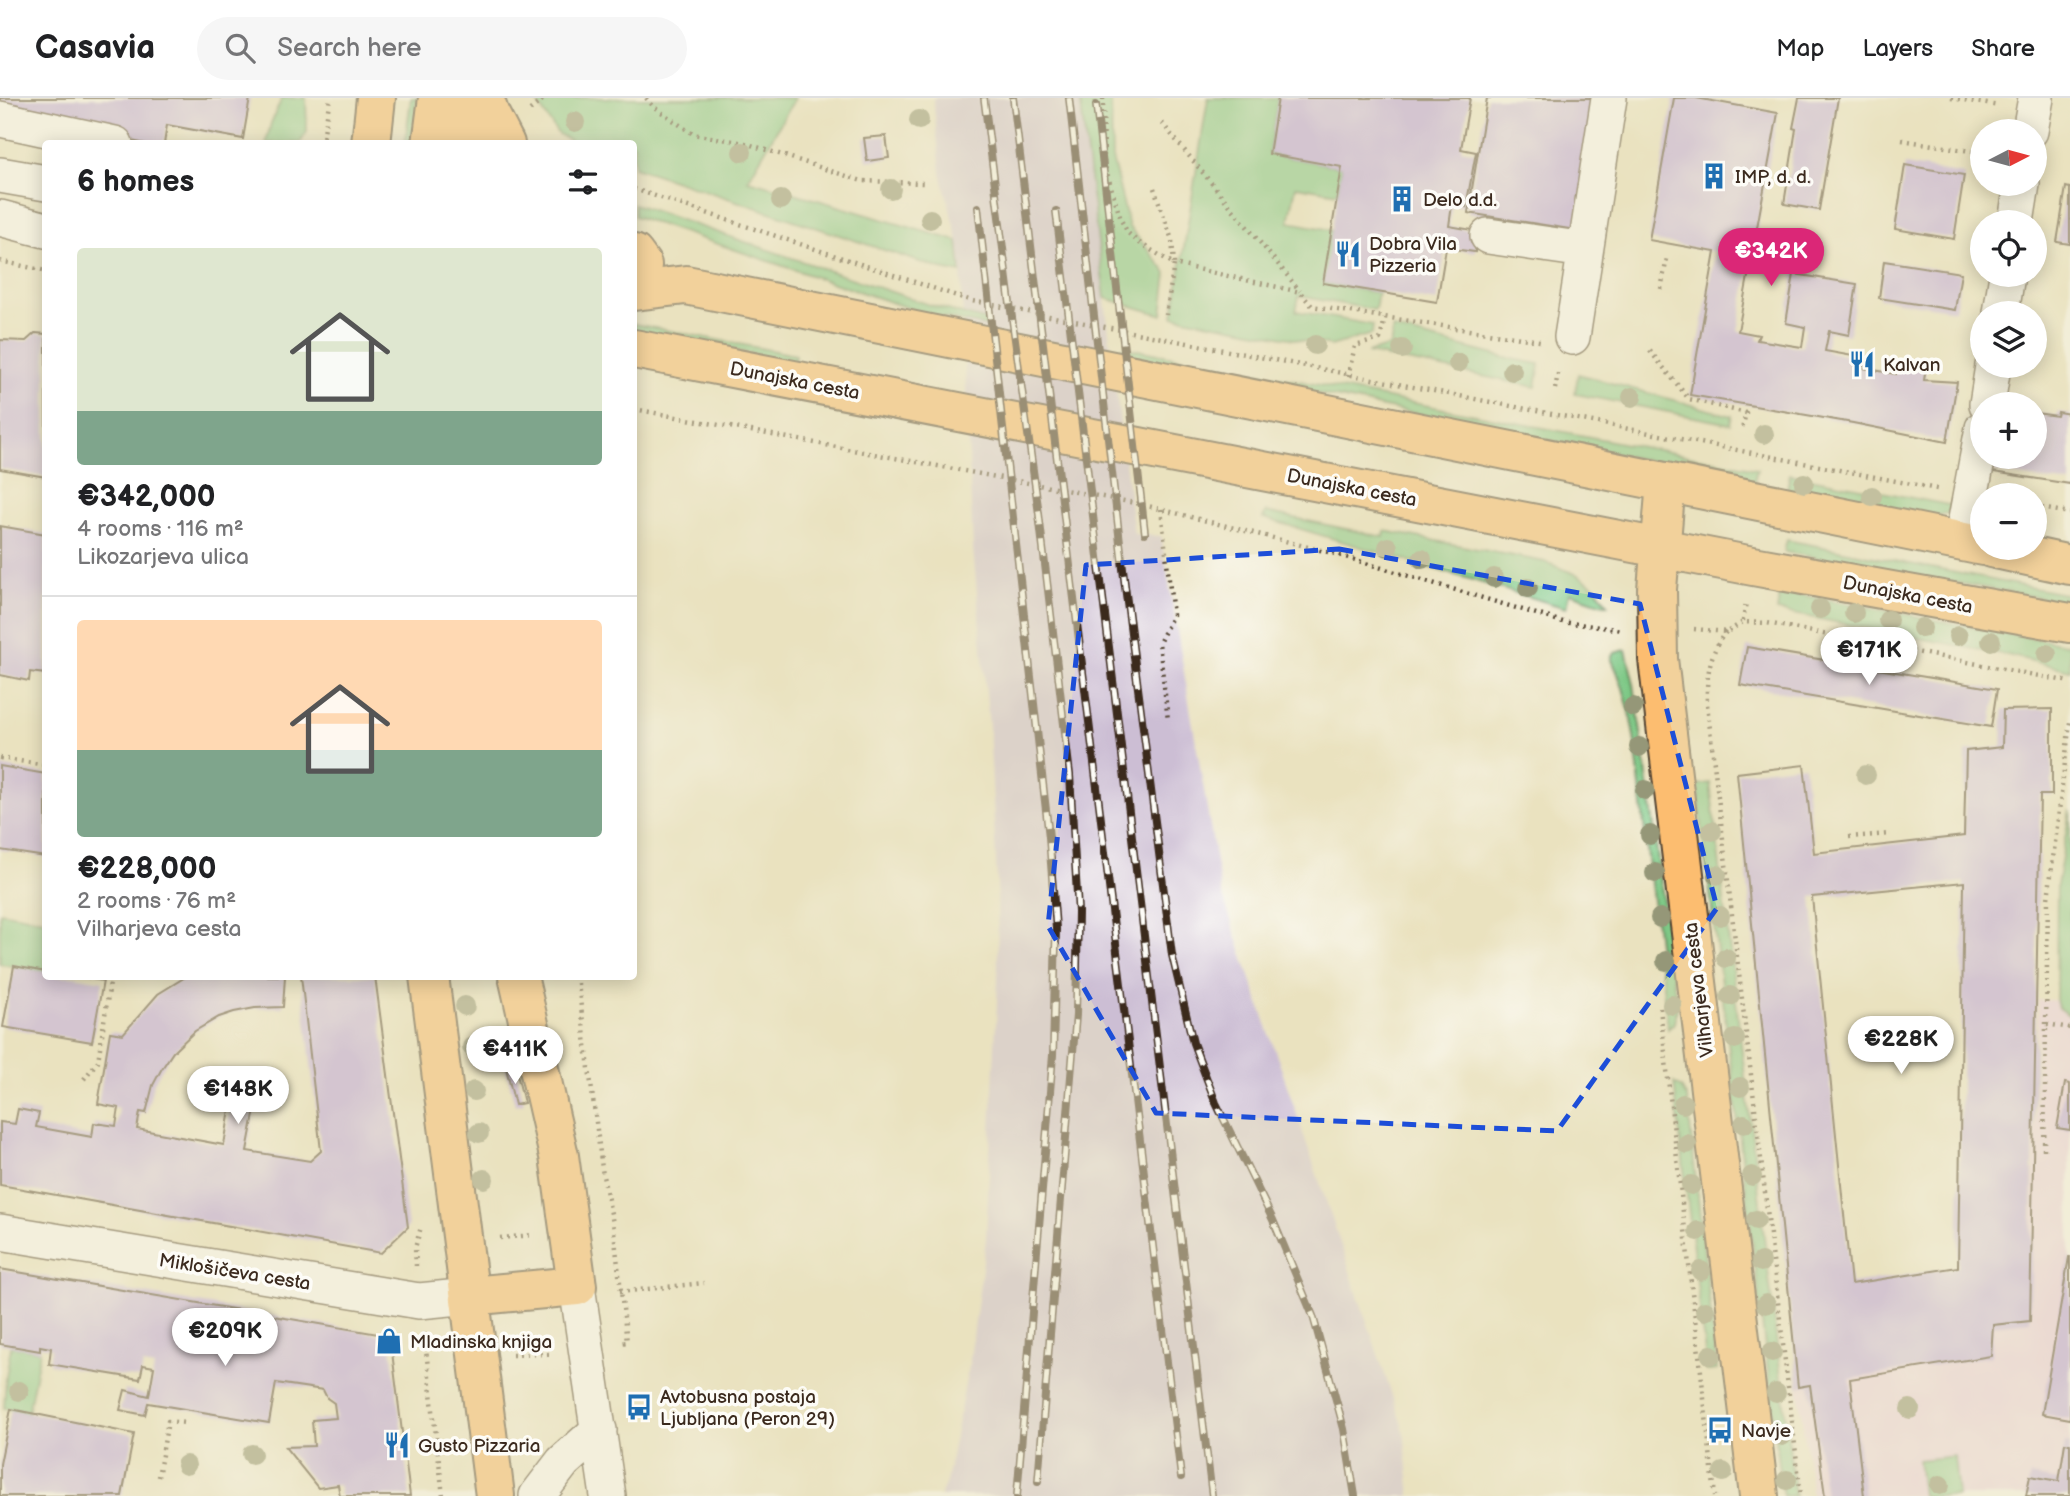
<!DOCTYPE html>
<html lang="en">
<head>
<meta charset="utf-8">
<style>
  body { margin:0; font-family:"Balsamiq Sans",sans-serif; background:#f6f6f6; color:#202124; height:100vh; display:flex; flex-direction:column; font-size:26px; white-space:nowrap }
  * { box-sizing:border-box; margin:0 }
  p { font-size:23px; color:#757577 }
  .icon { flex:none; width:38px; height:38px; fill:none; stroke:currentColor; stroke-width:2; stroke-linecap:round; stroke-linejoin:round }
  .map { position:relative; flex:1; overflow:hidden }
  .sheet { position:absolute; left:42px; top:42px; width:595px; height:840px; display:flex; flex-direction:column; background:#fff; border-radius:7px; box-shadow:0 4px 18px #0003 }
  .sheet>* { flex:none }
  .needle { width:46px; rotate:84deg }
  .tools { position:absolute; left:1970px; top:21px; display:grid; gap:14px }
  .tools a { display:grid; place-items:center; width:77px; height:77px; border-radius:50%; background:#fff; box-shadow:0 4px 18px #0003; font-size:35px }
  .price { position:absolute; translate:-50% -60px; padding:0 16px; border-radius:24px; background:#fff; color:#222; font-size:23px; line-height:46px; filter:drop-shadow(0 2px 4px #0008) }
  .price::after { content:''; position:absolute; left:50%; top:42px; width:21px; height:16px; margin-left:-10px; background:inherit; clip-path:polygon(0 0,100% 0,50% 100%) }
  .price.selected { background:#db2777; color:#fff }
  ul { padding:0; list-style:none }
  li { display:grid; align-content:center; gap:14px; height:371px; padding:0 35px }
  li+li { border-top:2px solid #e0e0e0 }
  li span { display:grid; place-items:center; height:217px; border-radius:7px; color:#555 }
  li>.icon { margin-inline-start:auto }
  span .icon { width:126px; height:126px; fill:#fffc; stroke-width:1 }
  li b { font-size:30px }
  h2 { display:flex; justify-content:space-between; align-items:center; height:84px; padding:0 35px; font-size:30px }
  header { display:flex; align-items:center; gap:42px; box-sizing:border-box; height:98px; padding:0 35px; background:#fff; border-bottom:2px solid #e0e0e0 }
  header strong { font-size:33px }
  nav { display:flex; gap:38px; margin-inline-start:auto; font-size:24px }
  .search { width:490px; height:63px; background:#f6f6f6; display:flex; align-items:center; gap:18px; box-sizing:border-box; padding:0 24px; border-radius:38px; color:#757577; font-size:26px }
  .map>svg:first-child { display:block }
</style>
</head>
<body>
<header>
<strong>Casavia</strong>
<div class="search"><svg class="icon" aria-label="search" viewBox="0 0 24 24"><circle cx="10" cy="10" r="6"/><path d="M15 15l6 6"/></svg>Search here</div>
<nav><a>Map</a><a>Layers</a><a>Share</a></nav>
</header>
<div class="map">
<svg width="2070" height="1398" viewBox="0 0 2070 1398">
  <rect width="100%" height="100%" fill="#fdfcf7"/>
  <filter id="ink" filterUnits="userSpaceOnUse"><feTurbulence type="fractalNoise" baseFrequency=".0143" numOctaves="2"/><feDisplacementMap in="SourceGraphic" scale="14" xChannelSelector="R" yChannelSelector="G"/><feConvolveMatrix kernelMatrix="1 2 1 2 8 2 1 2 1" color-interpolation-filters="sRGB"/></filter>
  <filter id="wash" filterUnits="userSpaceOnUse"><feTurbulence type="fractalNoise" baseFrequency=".00686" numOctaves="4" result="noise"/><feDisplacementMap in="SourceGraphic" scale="28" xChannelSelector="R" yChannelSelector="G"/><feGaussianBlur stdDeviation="1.57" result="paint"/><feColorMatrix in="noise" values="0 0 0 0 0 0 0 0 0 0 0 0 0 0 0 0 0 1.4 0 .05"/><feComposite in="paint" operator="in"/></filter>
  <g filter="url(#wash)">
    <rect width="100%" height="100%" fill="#eae2bf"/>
    <!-- built -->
    <path fill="#eed0e8" d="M 2070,712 L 2070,1398 L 1812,1398 L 1798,1289 L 1990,1258 L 1993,1227 L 2030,1222 L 2038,902 L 2056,902 L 2057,787 Z"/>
    <!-- industrial -->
    <path fill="#ccbed4" d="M 933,0 L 1080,0 L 1134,436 L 1161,438 L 1221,793 L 1404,1333 L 1411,1398 L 940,1398 L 946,1384 L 970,1261 L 986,1141 L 998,882 L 997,782 L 989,628 L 973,451 L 961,175 L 958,143 L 941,75 Z"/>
    <!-- green -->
    <path fill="#7dc885" stroke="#5c7952" stroke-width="2" d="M 282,0 L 306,0 L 307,34 L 300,45 L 266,45 L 271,25 Z
      M 411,0 L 417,0 L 412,45 L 405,45 Z
      M 534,0 L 795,0 L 748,82 C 818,101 888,124 958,143 L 961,175 L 941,171 L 634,69 L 634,46 L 576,45 L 558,36 Z
      M 1080,0 L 1111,0 L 1112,60 L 1129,129 L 1167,175 L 1162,217 L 1105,200 Z
      M 1208,0 L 1278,0 L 1269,56 L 1342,69 L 1338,95 L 1296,88 L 1289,124 L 1332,132 L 1324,185 L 1378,195 L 1375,212 L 1299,198 L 1296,213 L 1373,227 L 1372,236 L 1331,248 L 1173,218 Z
      M 634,106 L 930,207 L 987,223 L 987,228 L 929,217 L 634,118 Z
      M 634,226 L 796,257 L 795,264 L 634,233 Z
      M 1393,231 L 1506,260 L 1540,266 L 1536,289 L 1367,255 L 1390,248 Z
      M 1122,249 L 1757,371 L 1754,384 L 1122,256 Z
      M 1578,276 L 1732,318 L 1730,326 L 1575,296 Z
      M 1790,376 L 1954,408 L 1946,416 L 1934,419 L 1787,391 Z
      M 1266,414 L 1384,439 L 1385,433 L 1545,464 L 1578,477 L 1594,488 L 1608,506 C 1599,507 1581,497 1569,495 L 1566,510 L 1263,420 Z
      M 1787,442 L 2070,497 L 2070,505 L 1784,454 Z
      M 1780,493 L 2060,545 L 2070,548 L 2070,572 L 2007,557 L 1777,513 Z
      M 1626,552 L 1634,586 L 1649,692 L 1677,910 L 1674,925 L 1668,931 C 1660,860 1651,789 1643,717 C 1637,665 1635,608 1611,560 L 1614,555 Z
      M 1710,685 L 1795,1398 L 1783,1398 L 1697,687 Z
      M 2070,712 L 2070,918 L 2058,910 L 2056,902 L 2057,787 Z
      M 0,814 L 45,822 L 45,874 L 0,866 Z
      M 1674,985 L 1682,991 L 1687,1000 L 1717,1272 L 1707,1273 Z
      M 11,1248 L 40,1253 L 28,1315 L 4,1310 L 6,1279 Z
      M 1954,1358 L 1958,1398 L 1922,1398 L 1918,1362 Z"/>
    <g id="blocks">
      <!-- building -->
      <path fill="#baa2e4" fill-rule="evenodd" d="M 0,0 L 250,0 L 243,41 L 167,27 L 164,46 L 146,46 L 79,32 L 0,9 Z
        M 1278,0 L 1470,0 L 1461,51 L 1476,54 L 1466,109 L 1452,107 L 1449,128 L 1478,133 L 1475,154 L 1446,150 L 1437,204 L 1323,185 L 1342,69 L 1269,56 Z
        M 1487,0 L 1598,0 L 1576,132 L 1468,115 Z
        M 1674,0 L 1696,0 L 1778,15 L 1738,233 L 1759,237 L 1757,242 L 1802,249 L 1805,229 L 1786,225 L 1794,176 L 1857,186 L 1849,237 L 1829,233 L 1825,253 L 1864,260 L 1863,270 L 1896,276 L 1898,264 L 1926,269 L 1924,282 L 1957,284 L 1947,344 L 1853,325 L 1690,297 L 1715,154 L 1649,142 Z
        M 1799,0 L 1838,0 L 1819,112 L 1784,106 L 1796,31 L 1793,30 Z
        M 886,38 L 889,60 L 867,63 L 864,40 Z
        M 1905,67 L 1964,77 L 1954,141 L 1895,131 Z
        M 2066,89 L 2070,90 L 2070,146 L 2057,144 Z
        M 1884,163 L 1961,175 L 1955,212 L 1879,200 Z
        M 35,235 L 46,236 L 46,379 L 0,371 L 0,242 L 26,243 Z
        M 2058,314 L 2070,316 L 2070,386 L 1993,374 L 1996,359 L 2035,359 L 2035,315 L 2057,318 Z
        M 0,428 L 46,436 L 46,576 L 30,574 L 29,583 L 0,577 Z
        M 1747,549 L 1997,591 L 1991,629 L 1740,587 Z
        M 2052,611 L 2052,697 L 2040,697 L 2030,1223 L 1993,1227 L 1991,1258 L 1850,1281 L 1864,1398 L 1825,1398 L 1810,1287 L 1798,1289 L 1737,675 L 1804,667 L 1814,755 L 1964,738 L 1966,653 L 2002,649 L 2003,612 ZM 1964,784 L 1958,1169 L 1851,1186 L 1812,799 Z
        M 0,668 L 46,676 L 46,759 L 0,752 Z
        M 14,868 L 46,874 L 46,878 L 74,878 L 103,883 L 92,944 L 3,929 Z
        M 187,878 L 285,878 L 283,909 L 255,910 L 234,914 L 219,919 L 195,933 L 173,954 L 161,972 L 153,987 L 146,1015 L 140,1014 L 137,1031 L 224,1047 L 232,1000 L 256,1006 L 247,1053 L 310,1063 L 321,1053 L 301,878 L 375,878 L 408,1129 L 381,1155 L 0,1087 L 0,1024 L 15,1026 L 18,1011 L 39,1015 L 36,1029 L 92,1039 L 94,1025 L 116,1028 L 119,1010 L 98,1006 L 110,934 L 123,936 L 158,896 Z
        M 515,968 L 524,1005 L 515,1007 L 506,970 Z
        M 2065,985 L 2070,986 L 2070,1032 L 2057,1030 Z
        M 2069,1159 L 2070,1159 L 2070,1321 L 2042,1316 Z
        M 0,1171 L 390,1238 L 410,1398 L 340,1398 L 338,1387 L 318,1390 L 285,1349 L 314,1348 L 312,1322 L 336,1320 L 334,1305 L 327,1300 L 323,1292 L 276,1285 L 269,1325 L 148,1305 L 145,1317 L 120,1312 L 125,1292 L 149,1298 L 154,1269 L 143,1267 L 140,1281 L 49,1266 L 51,1250 L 40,1248 L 40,1253 L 0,1246 Z
        M 11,1311 L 134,1336 L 122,1398 L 0,1398 L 0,1366 Z
        M 2065,1345 L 2070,1346 L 2070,1398 L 2026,1398 L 2030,1378 L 2059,1383 Z"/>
    </g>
  </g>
  <g filter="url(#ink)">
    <use href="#blocks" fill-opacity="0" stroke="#554636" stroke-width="2"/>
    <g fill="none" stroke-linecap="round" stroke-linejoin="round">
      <!-- minor casing -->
      <g stroke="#554636" stroke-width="38">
        <path id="minor" d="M 0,21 L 115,46
          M 2030,33 L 2036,0
          M 0,77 L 46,85
          M 0,120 L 46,132
          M 2016,124 L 2022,86
          M 1488,138 L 1585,152
          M 2001,215 L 2007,177
          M 1572,239 L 1609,0
          M 1987,306 L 1993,268
          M 1962,443 L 1983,330
          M 0,1134 L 419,1203 L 470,1198
          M 577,1188 L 608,1398
          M 537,1398 L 563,1364 L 599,1332"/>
      </g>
      <!-- major casing -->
      <g stroke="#554636" stroke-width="42">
        <path id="major" d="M 454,0 L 472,46
          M 484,0 L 490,17 L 505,46
          M 371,46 L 376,0
          M 432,46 L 438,0
          M 634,156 L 642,167
          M 634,193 L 686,187 L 1983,448
          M 634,251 L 1753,468 L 2070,525
          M 1666,384 L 1657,491 L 1658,561 L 1759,1398
          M 1991,450 L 2070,467
          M 429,878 L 495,1398
          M 470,1198 L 577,1188 L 559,1058 L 518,878"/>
      </g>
      <!-- path -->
      <path stroke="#554636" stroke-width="4.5" stroke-dasharray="2 5" stroke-linecap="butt" d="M 646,0 L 654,9 L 693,36 L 745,45 L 862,83 L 923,85
        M 1103,0 L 1104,65 L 1121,122 L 1128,135 L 1138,144 L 1174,166 L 1166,217
        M 1951,0 L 1999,8
        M 530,12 L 545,0
        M 1162,25 L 1300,193
        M 1902,42 L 1983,55
        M 322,46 L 330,0
        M 1154,90 L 1172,142 L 1174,166 L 1300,194 L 1312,208 L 1540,243
        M 634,91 L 972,203 L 1937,391
        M 0,163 L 46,173
        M 1661,191 L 1667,160
        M 1650,253 L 1689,301 L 1746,315 L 1742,331
        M 1348,278 L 1355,248 L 1380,241 L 1385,220
        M 1555,291 L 1559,271
        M 634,311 L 1140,406 L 1332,455 L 1563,524 L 1622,532
        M 2035,409 L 2070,415
        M 1161,411 L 1173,517 L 1159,545 L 1168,622
        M 1743,523 L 1746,504
        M 1694,531 L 1727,534 L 1743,524 L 1767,525 L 2070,584
        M 1726,534 C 1709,554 1706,581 1707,606 L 1801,1398
        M 0,660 L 46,667
        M 1849,739 L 1890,736
        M 577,878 L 603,1078 L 613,1125 L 627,1244 L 619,1245
        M 1660,910 L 1715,1398
        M 2047,926 L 2070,930
        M 84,981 L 98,963 L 111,878
        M 2044,1052 L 2048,801 L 2070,624
        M 500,1140 L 533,1137
        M 416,1168 L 415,1150 L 421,1129
        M 620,1194 L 704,1185
        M 424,1235 L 443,1398
        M 512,1257 L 552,1256
        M 158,1379 L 168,1323 L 186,1325"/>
      <!-- minor -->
      <use href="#minor" stroke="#fff" stroke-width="35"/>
      <!-- major -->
      <use href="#major" stroke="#fcbd6f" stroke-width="38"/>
      <!-- rail casing -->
      <g stroke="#3b2a1e" stroke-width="8">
        <path id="rail" d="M 984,0 L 1009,198 L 1039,416 L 1070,677 L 1078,814 L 1076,917 L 1038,1383
          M 1013,0 L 1181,1379
          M 1069,0 L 1125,488 L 1172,857 L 1193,945 L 1216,1005 L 1273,1122 L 1313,1218 L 1344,1331 L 1355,1398
          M 1096,7 L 1145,435
          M 978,109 L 1049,739 L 1056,831 L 1053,957 L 1017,1398
          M 1056,113 L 1212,1398"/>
      </g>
      <!-- rail -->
      <use href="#rail" stroke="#fdfcf7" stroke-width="5" stroke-dasharray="16" stroke-linecap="butt"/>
    </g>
    <!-- trees -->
    <g fill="#959778">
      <circle cx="919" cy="22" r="10"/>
      <circle cx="575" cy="24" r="10"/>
      <circle cx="742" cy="54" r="10"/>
      <circle cx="891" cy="91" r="10"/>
      <circle cx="781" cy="102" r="10"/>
      <circle cx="930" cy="121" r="10"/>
      <circle cx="1315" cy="247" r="10"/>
      <circle cx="1402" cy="251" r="10"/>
      <circle cx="1458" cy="265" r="10"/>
      <circle cx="1512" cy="273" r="10"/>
      <circle cx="1632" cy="299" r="10"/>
      <circle cx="1764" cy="336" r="10"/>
      <circle cx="1804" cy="385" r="10"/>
      <circle cx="1872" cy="398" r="10"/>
      <circle cx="1388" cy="449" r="10"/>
      <circle cx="1422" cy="461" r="10"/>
      <circle cx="1494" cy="480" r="10"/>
      <circle cx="1528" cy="490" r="10"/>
      <circle cx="1820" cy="511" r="10"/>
      <circle cx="1854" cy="515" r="10"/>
      <circle cx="1888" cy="522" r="10"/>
      <circle cx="1922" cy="530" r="10"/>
      <circle cx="1958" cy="538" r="10"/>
      <circle cx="1991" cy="543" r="10"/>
      <circle cx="2047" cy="556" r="10"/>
      <circle cx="1633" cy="609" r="10"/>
      <circle cx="1639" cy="649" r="10"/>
      <circle cx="1866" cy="677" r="10"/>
      <circle cx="1645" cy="692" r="10"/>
      <circle cx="1712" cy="733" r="10"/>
      <circle cx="1650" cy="737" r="10"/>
      <circle cx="1655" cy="775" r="10"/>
      <circle cx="1717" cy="777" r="10"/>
      <circle cx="1720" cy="818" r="10"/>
      <circle cx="1660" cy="820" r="10"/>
      <circle cx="1726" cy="860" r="10"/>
      <circle cx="1666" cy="863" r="10"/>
      <circle cx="1730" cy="898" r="10"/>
      <circle cx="1672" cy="907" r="10"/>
      <circle cx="465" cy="908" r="10"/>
      <circle cx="1735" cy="941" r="10"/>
      <circle cx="472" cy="949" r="10"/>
      <circle cx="1740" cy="989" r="10"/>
      <circle cx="474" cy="993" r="10"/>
      <circle cx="1683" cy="1006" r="10"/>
      <circle cx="1744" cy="1026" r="10"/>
      <circle cx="479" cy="1035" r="10"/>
      <circle cx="1687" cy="1046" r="10"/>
      <circle cx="1752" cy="1078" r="10"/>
      <circle cx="484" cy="1081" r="10"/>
      <circle cx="1691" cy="1087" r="10"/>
      <circle cx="1756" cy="1122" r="10"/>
      <circle cx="1698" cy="1133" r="10"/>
      <circle cx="1761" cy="1164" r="10"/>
      <circle cx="1701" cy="1173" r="10"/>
      <circle cx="1766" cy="1206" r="10"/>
      <circle cx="1705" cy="1213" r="10"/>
      <circle cx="1772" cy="1254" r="10"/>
      <circle cx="1711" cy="1257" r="10"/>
      <circle cx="19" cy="1293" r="10"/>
      <circle cx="1776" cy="1295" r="10"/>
      <circle cx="1910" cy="1311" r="10"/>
      <circle cx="1782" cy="1338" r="10"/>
      <circle cx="252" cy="1356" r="10"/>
      <circle cx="186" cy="1367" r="10"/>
      <circle cx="1723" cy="1374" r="10"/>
      <circle cx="1787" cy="1382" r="10"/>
      <circle cx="1940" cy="1387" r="10"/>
    </g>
  </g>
  <!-- marked area -->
  <path d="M0 0H2070V1398H0ZM 1339,451 L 1640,506 L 1717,810 L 1557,1033 L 1156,1015 L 1048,828 L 1086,467 Z" fill="#eae2bf" fill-opacity=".55" fill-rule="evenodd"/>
  <path fill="none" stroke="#1d4ed8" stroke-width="5" stroke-dasharray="14 9" stroke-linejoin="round" d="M 1339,451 L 1640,506 L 1717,810 L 1557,1033 L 1156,1015 L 1048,828 L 1086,467 Z"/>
  <!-- icons -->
  <defs>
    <g id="building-bare" transform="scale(2.1)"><path d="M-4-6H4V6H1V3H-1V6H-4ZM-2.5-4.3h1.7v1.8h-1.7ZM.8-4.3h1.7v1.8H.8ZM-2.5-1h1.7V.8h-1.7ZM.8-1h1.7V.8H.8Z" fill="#1f6fb2" stroke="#fdfcf7" stroke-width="2.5" paint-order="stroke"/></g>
    <g id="restaurant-bare" transform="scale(2.1)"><path d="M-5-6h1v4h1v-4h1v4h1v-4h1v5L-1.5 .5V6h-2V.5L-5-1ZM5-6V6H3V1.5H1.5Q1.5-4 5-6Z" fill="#1f6fb2" stroke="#fdfcf7" stroke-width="2.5" paint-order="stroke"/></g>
    <g id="shop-bare" transform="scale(2.1)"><path d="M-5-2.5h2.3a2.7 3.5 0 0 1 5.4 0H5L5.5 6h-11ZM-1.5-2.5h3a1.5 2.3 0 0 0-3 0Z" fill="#1f6fb2" stroke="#fdfcf7" stroke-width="2.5" paint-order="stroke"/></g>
    <g id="bus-bare" transform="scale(2.1)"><path d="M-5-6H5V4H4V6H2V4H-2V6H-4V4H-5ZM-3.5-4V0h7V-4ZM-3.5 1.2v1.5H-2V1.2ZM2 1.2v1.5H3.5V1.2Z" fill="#1f6fb2" stroke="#fdfcf7" stroke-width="2.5" paint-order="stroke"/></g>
  </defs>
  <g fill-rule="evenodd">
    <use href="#building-bare" x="1714" y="78"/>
    <use href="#building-bare" x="1402" y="101"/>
    <use href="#restaurant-bare" x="1348" y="156"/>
    <use href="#restaurant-bare" x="1862" y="266"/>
    <use href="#shop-bare" x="389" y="1243"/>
    <use href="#bus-bare" x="639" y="1309"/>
    <use href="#bus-bare" x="1720" y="1332"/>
    <use href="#restaurant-bare" x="397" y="1347"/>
  </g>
  <g text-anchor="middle" stroke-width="7" stroke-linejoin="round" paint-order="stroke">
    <!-- poi labels -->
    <g font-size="19" fill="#3b2a1e" stroke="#fdfcf7" text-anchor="start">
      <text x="1735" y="85">IMP, d. d.</text>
      <text x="1423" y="108">Delo d.d.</text>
      <text x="1369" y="152">Dobra Vila<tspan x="1369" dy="22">Pizzeria</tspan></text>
      <text x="1883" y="273">Kalvan</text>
      <text x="410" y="1250">Mladinska knjiga</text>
      <text x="660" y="1305">Avtobusna postaja<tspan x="660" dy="22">Ljubljana (Peron 29)</tspan></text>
      <text x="1741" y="1339">Navje</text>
      <text x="418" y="1354">Gusto Pizzaria</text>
    </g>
    <!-- street labels -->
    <g font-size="19" fill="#3b2a1e" stroke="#fdfcf7">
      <text transform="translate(795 282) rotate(11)" y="7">Dunajska cesta</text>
      <text transform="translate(1352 389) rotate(11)" y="7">Dunajska cesta</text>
      <text transform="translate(1908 496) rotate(11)" y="7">Dunajska cesta</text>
      <text transform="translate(1698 892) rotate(-97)" y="7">Vilharjeva cesta</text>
      <text transform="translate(235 1173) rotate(9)" y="7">Miklošičeva cesta</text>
    </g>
  </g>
</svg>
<div class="tools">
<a><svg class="needle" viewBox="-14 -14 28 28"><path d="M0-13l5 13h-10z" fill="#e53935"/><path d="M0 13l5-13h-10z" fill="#757577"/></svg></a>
<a><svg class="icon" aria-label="locate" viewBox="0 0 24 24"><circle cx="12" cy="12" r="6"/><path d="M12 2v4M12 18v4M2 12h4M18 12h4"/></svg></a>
<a><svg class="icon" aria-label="layers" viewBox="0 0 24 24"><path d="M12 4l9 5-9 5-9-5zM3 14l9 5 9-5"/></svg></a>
<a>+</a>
<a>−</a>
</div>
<b class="price selected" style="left:1771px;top:190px">€342K</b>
<b class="price" style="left:1869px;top:589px">€171K</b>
<b class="price" style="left:1901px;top:978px">€228K</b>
<b class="price" style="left:515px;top:988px">€411K</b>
<b class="price" style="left:238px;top:1028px">€148K</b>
<b class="price" style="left:225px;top:1270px">€209K</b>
<section class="sheet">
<h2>6 homes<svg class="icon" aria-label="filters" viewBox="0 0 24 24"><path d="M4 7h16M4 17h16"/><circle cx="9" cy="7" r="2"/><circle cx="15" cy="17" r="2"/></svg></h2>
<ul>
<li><span style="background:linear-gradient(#dfe7d0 75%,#7fa58c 0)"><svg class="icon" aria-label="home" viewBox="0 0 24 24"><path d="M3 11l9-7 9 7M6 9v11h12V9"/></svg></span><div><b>€342,000</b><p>4 rooms · 116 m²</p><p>Likozarjeva ulica</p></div></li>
<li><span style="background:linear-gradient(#ffd9b3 60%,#7fa58c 0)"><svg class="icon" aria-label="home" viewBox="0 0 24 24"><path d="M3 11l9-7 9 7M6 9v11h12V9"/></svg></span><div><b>€228,000</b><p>2 rooms · 76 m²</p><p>Vilharjeva cesta</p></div></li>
</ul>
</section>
</div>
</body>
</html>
